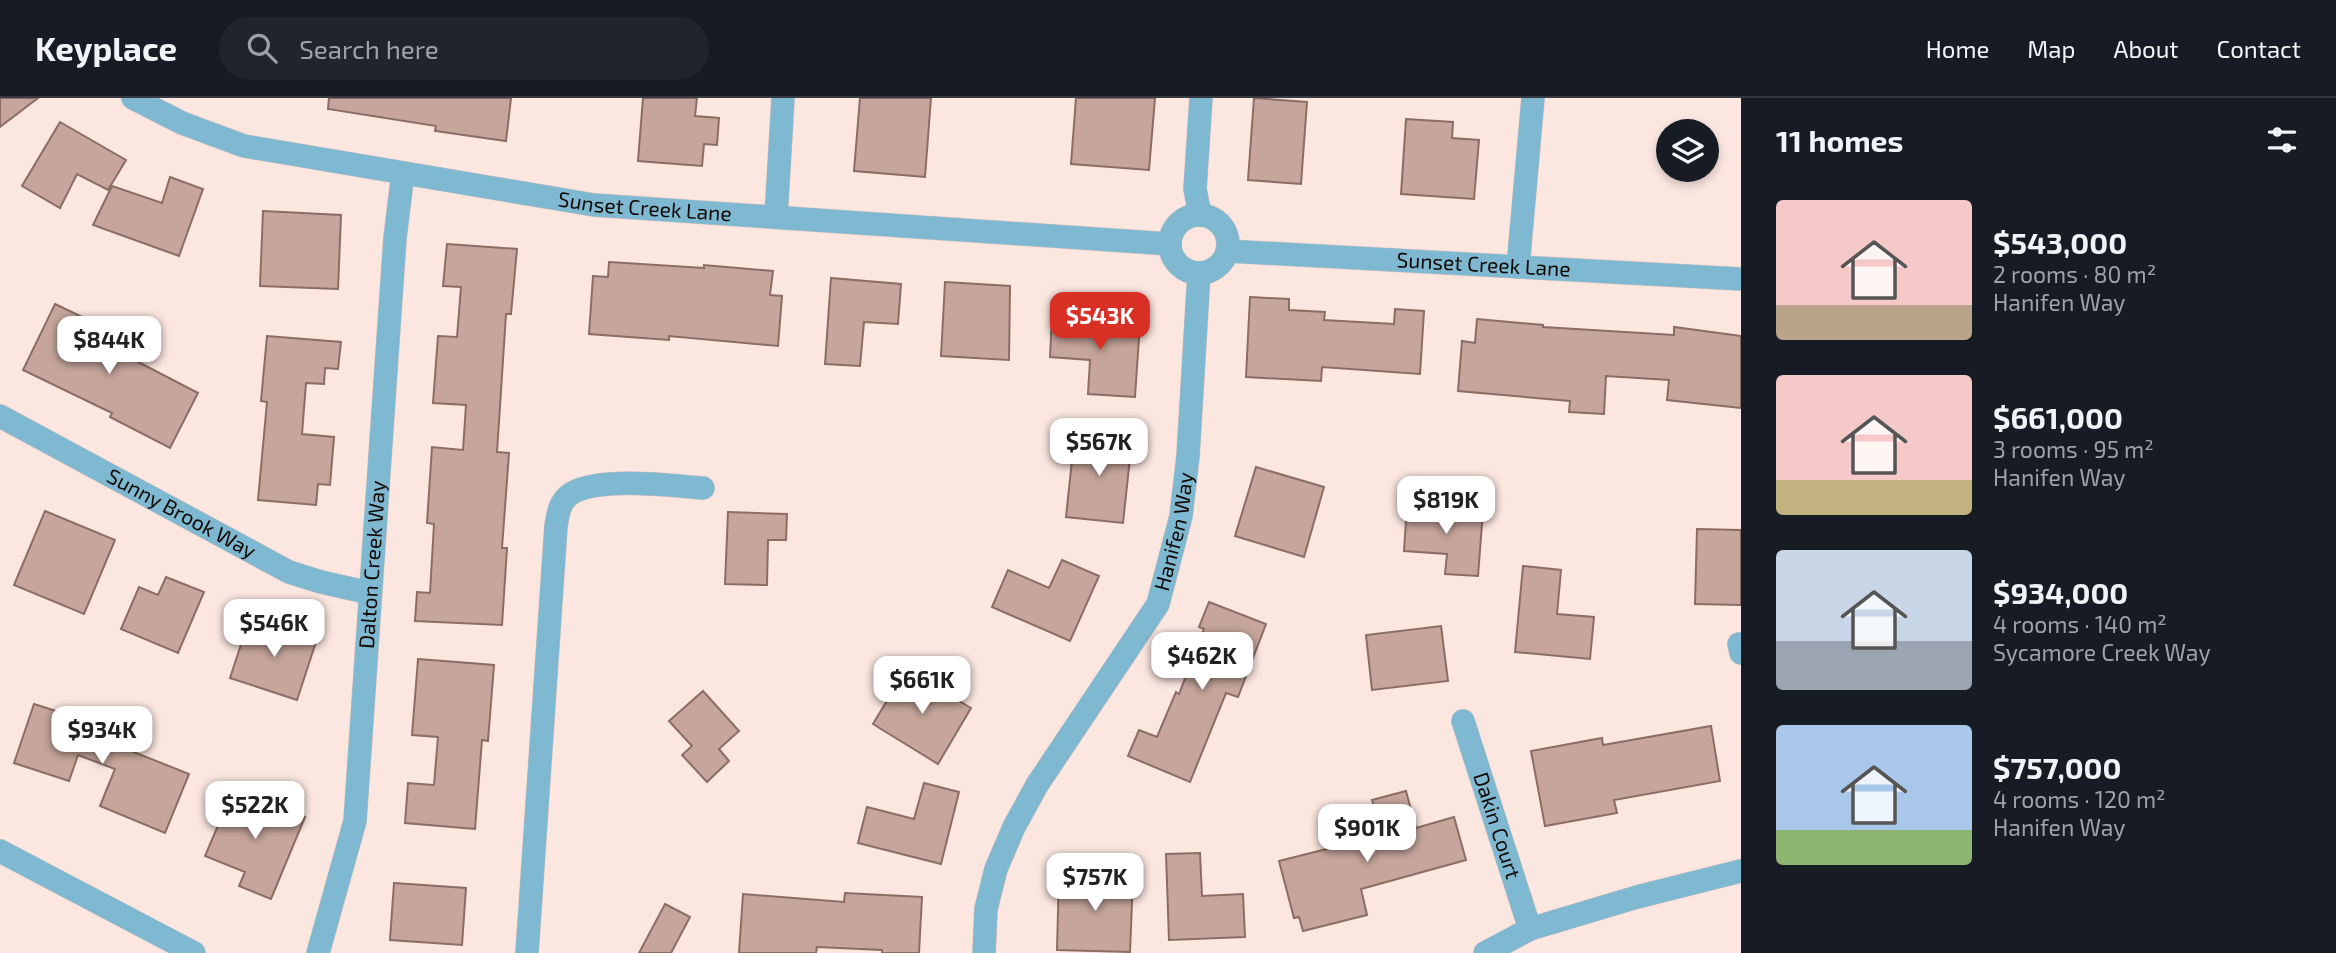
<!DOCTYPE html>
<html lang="en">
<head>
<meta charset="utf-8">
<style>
  body { margin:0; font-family:"Exo 2",sans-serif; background:#20242c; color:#f1f3f6; height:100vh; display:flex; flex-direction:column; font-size:26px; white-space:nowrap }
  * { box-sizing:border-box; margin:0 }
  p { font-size:23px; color:#9ea1a6 }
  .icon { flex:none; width:38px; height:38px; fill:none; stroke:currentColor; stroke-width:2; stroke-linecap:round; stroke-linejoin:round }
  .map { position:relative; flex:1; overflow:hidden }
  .sheet { display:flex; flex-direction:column; background:#171b24; width:595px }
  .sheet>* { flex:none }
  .tools { position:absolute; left:1656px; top:21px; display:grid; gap:14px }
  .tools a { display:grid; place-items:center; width:63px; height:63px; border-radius:50%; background:#171b24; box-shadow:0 4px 10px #0003; font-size:35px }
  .price { position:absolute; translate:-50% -60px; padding:0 16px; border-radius:14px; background:#fff; color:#222; font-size:23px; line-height:46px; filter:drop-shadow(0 2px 4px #0008) }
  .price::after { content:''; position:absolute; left:50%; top:42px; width:21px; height:16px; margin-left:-10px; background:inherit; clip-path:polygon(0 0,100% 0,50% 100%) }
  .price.active { background:#d93025; color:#fff }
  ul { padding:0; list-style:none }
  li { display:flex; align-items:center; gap:21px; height:175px; padding:0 35px }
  li span { display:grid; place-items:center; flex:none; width:196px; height:140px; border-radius:7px; color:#555 }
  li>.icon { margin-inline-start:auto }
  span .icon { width:84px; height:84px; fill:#fffc; stroke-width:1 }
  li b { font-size:30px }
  h2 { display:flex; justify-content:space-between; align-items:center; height:84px; padding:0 35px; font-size:30px }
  header { display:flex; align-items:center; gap:42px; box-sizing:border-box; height:98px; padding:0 35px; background:#171b24; border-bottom:2px solid #363941 }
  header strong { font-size:33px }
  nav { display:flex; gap:38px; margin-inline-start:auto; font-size:24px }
  .search { width:490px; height:63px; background:#20242c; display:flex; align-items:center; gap:18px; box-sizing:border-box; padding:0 24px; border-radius:38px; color:#9ea1a6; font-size:26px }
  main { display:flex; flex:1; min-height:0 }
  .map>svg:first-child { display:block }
</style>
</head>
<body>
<header>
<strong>Keyplace</strong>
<div class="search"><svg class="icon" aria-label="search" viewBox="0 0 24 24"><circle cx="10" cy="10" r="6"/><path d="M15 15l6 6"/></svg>Search here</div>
<nav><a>Home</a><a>Map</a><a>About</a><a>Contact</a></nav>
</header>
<main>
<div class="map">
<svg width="1741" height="855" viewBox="0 0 1741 855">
  <rect width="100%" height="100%" fill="#fbe6e0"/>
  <!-- building -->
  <path fill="#c6a69c" stroke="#8b6d64" stroke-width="2" d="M 0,0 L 38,0 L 0,29 Z
    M 329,0 L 511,0 L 506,43 L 435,33 L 436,28 L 328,11 Z
    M 643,0 L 697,0 L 695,18 L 719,20 L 717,47 L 704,46 L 702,68 L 638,63 Z
    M 860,0 L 931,0 L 925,79 L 854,73 Z
    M 1076,0 L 1155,0 L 1149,72 L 1071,66 Z
    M 1254,0 L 1307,4 L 1301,86 L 1248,82 Z
    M 1406,21 L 1453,24 L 1452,40 L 1479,42 L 1474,101 L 1401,96 Z
    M 60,24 L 126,62 L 108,92 L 77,76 L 60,110 L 22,88 Z
    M 170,79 L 203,91 L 179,158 L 93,127 L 112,88 L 162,105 Z
    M 263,113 L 341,117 L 338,191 L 260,188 Z
    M 447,146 L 517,151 L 511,216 L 506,216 L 497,354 L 509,355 L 502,450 L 507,450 L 502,527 L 415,523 L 417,494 L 430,495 L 434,426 L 427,425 L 432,349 L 463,352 L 466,307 L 433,305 L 438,238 L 457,239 L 461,189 L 443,188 Z
    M 609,164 L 704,170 L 704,167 L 773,173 L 770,197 L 782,198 L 778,248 L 669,238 L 669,242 L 589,236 L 593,178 L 608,179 Z
    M 831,180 L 901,186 L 898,226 L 864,224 L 860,268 L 825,266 Z
    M 945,184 L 1010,188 L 1009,262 L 941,258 Z
    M 1250,199 L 1289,201 L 1289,212 L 1325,214 L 1324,222 L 1394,226 L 1395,211 L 1424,213 L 1420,276 L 1322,269 L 1321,283 L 1246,279 Z
    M 55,206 L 124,239 L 117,253 L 198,295 L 170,350 L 110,319 L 112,315 L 23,272 Z
    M 1052,219 L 1140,225 L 1135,299 L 1088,296 L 1090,262 L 1050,259 Z
    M 1477,221 L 1543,227 L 1543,229 L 1674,237 L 1674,229 L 1741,238 L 1741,310 L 1667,302 L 1669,282 L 1606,278 L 1604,316 L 1569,314 L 1570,303 L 1458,293 L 1462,243 L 1475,245 Z
    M 267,238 L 341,244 L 338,271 L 325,270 L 324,286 L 306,285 L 302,336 L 334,339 L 330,387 L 318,386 L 316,407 L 258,402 L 267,304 L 261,303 Z
    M 1075,334 L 1132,341 L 1123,425 L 1066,419 Z
    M 1256,369 L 1324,389 L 1304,459 L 1235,438 Z
    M 1407,407 L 1483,413 L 1478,478 L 1445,476 L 1447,456 L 1404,453 Z
    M 45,413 L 115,442 L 84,516 L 14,487 Z
    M 728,414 L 787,416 L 786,442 L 768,442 L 767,487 L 725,486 Z
    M 1697,431 L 1741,432 L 1741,507 L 1695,506 Z
    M 1062,462 L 1099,478 L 1070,543 L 992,509 L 1008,472 L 1049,490 Z
    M 1523,468 L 1561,472 L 1557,516 L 1594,519 L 1590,561 L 1515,554 Z
    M 166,479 L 204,494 L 178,555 L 121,531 L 139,489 L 158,497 Z
    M 1209,504 L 1266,526 L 1238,599 L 1226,595 L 1190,684 L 1128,658 L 1139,632 L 1157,639 L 1176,594 L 1179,596 L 1204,531 L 1199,529 Z
    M 250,519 L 317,541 L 297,602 L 230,580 Z
    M 1441,528 L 1448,583 L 1372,592 L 1366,537 Z
    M 418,561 L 494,567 L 488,643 L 482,642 L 475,731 L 405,725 L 408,685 L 434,687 L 438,639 L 412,637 Z
    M 906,571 L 971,610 L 938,666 L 873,626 Z
    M 703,593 L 739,633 L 719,651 L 729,663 L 707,684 L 682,657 L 692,648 L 669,623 Z
    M 34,606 L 100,627 L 96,639 L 189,676 L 165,735 L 100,708 L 115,671 L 78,657 L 69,683 L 14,665 Z
    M 1711,628 L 1720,683 L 1614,702 L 1617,715 L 1545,728 L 1531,653 L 1602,640 L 1603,647 Z
    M 924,685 L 959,694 L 941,766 L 858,745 L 867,709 L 914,721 Z
    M 234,690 L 305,719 L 271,801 L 239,788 L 245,774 L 205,758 Z
    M 1406,693 L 1416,730 L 1454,719 L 1466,762 L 1361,791 L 1367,817 L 1303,833 L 1299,819 L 1294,820 L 1279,763 L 1382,737 L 1372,702 Z
    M 1200,755 L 1202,798 L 1243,796 L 1245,839 L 1169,842 L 1166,756 Z
    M 1059,776 L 1133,778 L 1130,854 L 1057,852 Z
    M 394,785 L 466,790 L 462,847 L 390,842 Z
    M 845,795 L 922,799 L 919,855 L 882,855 L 882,852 L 817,849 L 816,855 L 739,855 L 743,796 L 844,804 Z
    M 665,806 L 690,819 L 671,855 L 639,855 Z"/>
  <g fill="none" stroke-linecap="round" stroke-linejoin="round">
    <!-- minor casing -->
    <g stroke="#d6c3bd" stroke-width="24">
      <g id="minor">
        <path id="s1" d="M 133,0 L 182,25 L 244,48 L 594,107 L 1170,146"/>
        <path d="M 1200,117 L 1195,91 L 1201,0"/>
        <circle cx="1199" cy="146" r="29"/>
        <path d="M 776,119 L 783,0"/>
        <path id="s2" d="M 1227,153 L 1741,181"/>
        <path d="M 1518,169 L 1533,0"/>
        <path id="s3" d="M 0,318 L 289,474 L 321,484 L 370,495"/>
        <path d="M 1739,546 L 1741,555"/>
        <path id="s4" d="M 1463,623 L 1530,831"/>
        <path d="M 0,753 L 194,855"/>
        <path id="s5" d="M 318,855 L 355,723 L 395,140 L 403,75"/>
        <path d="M 527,855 L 556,428 C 558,417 559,406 568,398 C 592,377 672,388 703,390"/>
        <path id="s6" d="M 984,855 L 986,811 L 996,771 L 1014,729 L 1037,687 L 1158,506 L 1181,418 L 1188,358 L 1199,175"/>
        <path d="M 1485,855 L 1530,831 L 1637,799 L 1741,773"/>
      </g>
    </g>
    <!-- minor -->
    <use href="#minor" stroke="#7fb8d1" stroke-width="23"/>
  </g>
  <g text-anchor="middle" stroke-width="7" stroke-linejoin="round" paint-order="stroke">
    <!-- street labels -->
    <g font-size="21" fill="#130906" stroke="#fff">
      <text dy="7" stroke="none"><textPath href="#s1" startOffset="527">Sunset Creek Lane</textPath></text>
      <text dy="7" stroke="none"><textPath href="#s2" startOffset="257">Sunset Creek Lane</textPath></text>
      <text dy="7" stroke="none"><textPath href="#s3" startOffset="206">Sunny Brook Way</textPath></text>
      <text dy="7" stroke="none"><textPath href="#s6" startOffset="471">Hanifen Way</textPath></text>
      <text dy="7" stroke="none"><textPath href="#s5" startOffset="394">Dalton Creek Way</textPath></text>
      <text dy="7" stroke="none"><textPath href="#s4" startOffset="110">Dakin Court</textPath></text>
    </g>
  </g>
</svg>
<div class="tools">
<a><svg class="icon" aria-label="layers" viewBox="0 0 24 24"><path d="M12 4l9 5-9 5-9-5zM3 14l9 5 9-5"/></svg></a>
</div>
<b class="price active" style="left:1100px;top:254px">$543K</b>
<b class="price" style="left:109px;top:278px">$844K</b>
<b class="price" style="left:1099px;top:380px">$567K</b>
<b class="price" style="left:1446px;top:438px">$819K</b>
<b class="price" style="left:274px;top:561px">$546K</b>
<b class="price" style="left:1202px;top:594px">$462K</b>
<b class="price" style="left:922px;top:618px">$661K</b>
<b class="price" style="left:102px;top:668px">$934K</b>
<b class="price" style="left:255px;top:743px">$522K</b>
<b class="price" style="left:1367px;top:766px">$901K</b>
<b class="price" style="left:1095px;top:815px">$757K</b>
</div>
<section class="sheet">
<h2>11 homes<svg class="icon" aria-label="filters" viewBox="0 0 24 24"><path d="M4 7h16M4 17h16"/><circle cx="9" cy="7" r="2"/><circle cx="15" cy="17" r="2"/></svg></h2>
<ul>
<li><span style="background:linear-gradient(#f6c9c9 75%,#b9a48a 0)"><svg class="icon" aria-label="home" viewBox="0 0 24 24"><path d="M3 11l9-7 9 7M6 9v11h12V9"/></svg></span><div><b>$543,000</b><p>2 rooms · 80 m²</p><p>Hanifen Way</p></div></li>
<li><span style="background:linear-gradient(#f6c9c9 75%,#c2b280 0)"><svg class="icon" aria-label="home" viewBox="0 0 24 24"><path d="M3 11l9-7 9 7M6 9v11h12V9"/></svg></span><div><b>$661,000</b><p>3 rooms · 95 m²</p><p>Hanifen Way</p></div></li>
<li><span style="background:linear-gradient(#c9d6e8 65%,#9aa5b1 0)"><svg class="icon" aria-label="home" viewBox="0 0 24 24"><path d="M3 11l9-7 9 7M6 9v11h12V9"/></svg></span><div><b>$934,000</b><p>4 rooms · 140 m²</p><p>Sycamore Creek Way</p></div></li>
<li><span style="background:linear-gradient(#a9c7e8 75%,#8fb573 0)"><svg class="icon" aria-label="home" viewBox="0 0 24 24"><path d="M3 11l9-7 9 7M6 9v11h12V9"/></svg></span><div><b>$757,000</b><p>4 rooms · 120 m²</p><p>Hanifen Way</p></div></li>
</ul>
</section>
</main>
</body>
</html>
